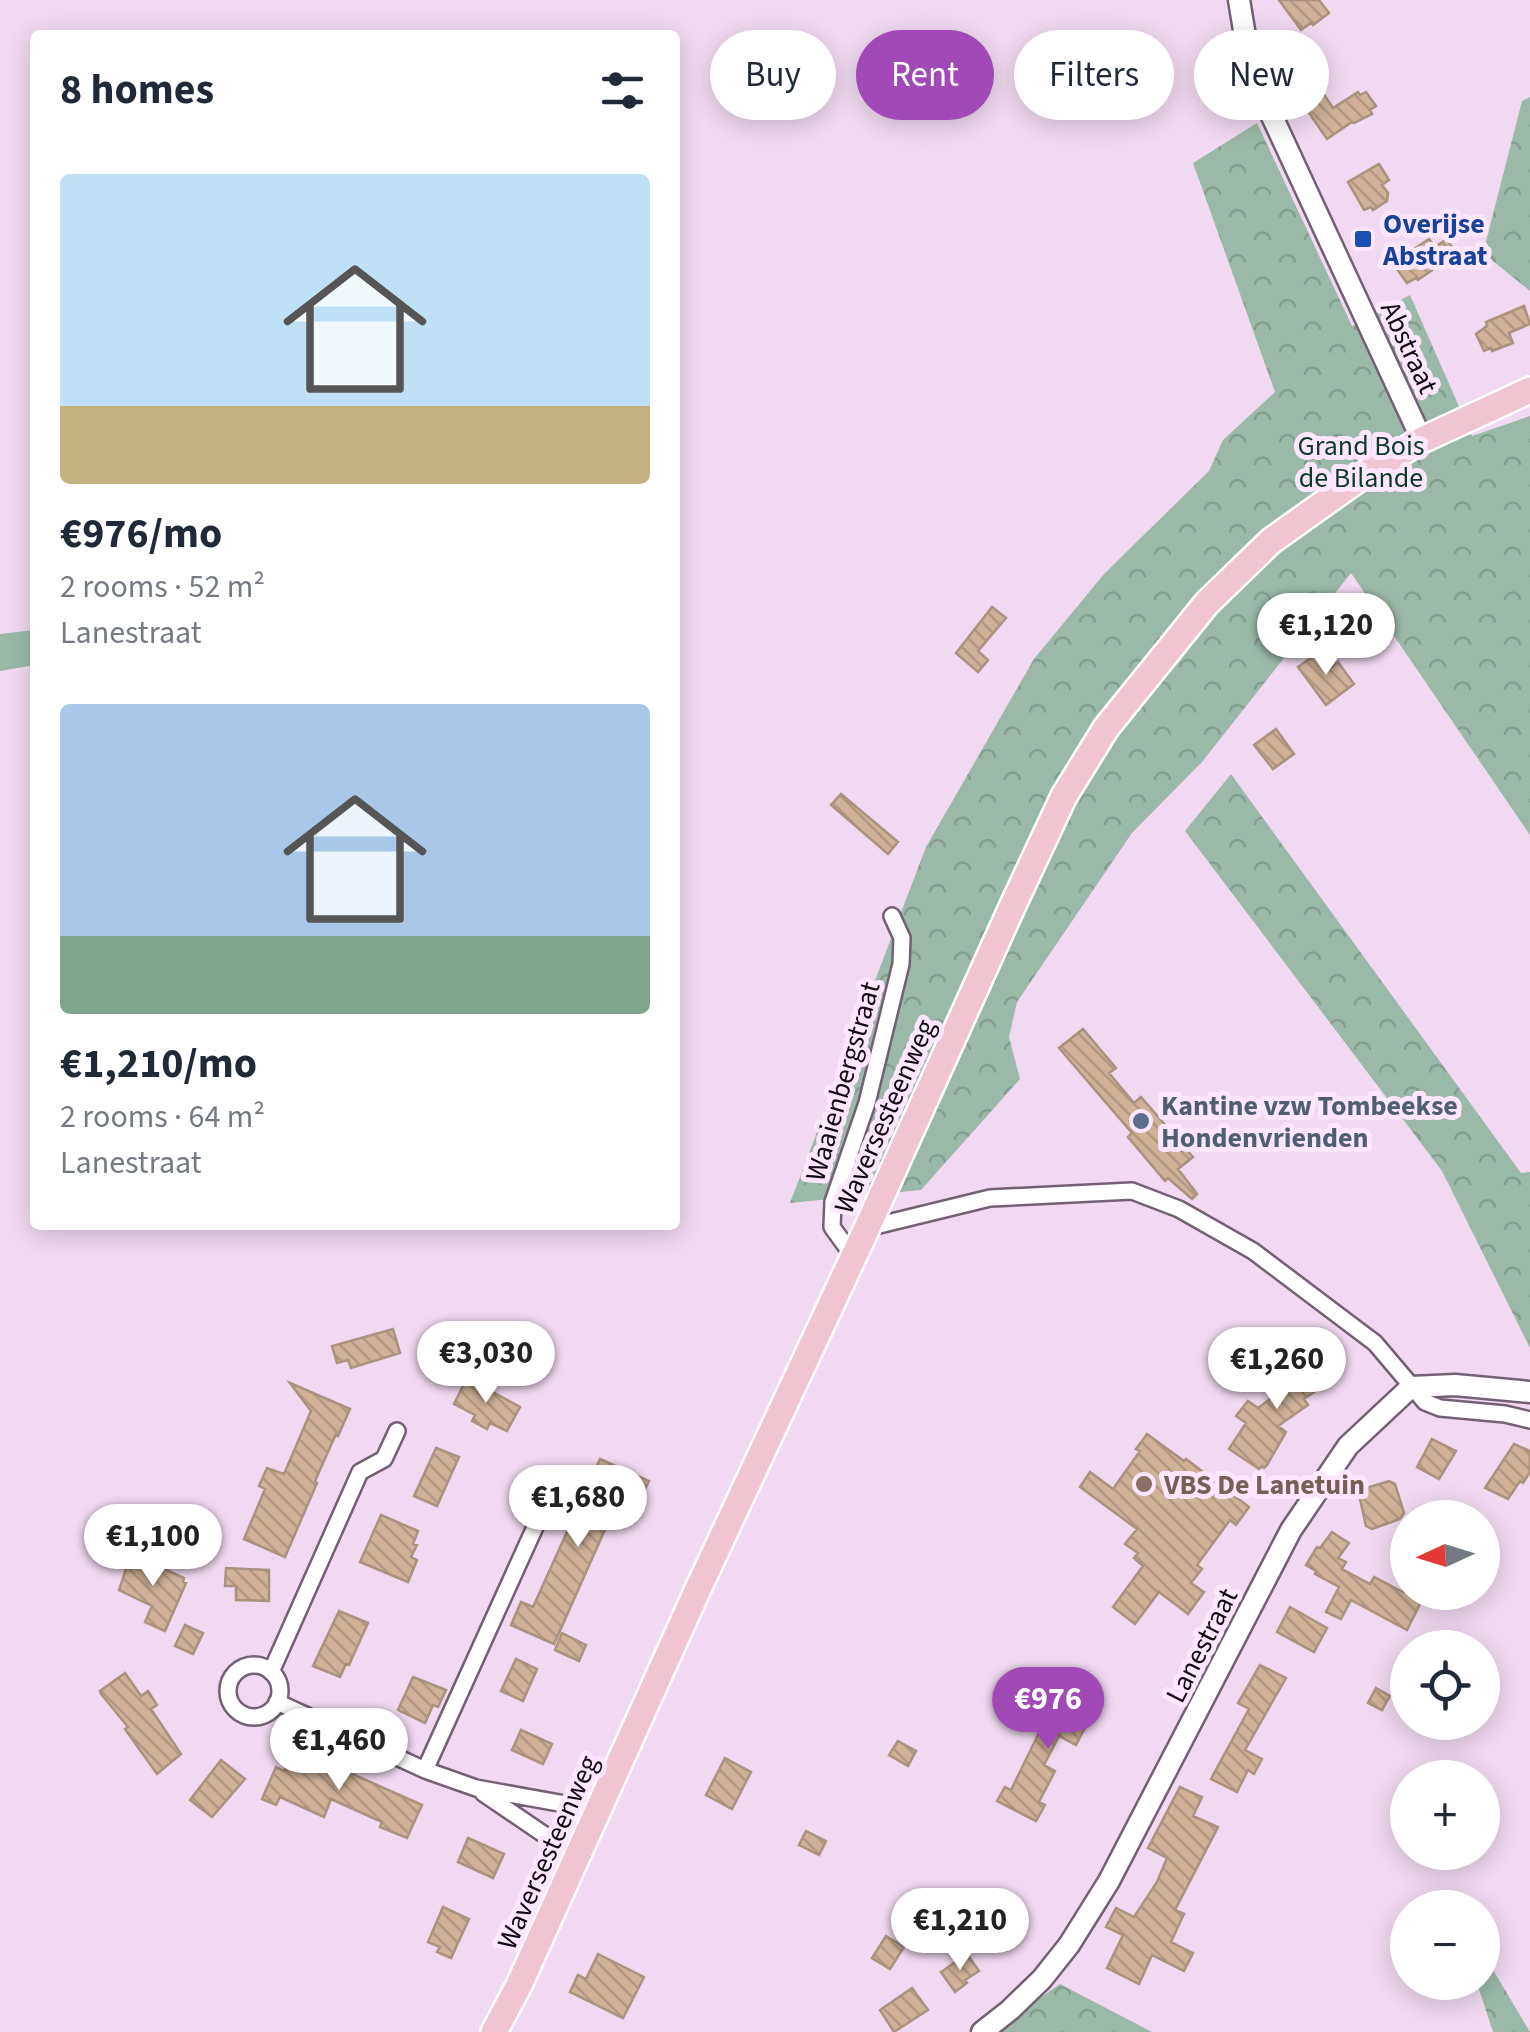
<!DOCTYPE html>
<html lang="en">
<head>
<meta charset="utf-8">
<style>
  body { margin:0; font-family:"Source Sans 3",sans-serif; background:#f2f2f3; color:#1f2937; height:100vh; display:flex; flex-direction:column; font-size:38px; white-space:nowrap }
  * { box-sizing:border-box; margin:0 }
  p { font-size:32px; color:#747a83 }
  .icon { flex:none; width:55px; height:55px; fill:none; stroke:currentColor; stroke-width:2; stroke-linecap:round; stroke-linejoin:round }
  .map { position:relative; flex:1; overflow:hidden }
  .drawer { position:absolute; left:30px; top:30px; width:650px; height:1200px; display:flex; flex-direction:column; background:#fff; border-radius:10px; box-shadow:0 5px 25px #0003 }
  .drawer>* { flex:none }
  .guide { position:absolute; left:710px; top:30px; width:670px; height:90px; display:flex; gap:20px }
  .needle { width:65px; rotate:266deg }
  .tools { position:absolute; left:1390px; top:1500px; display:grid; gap:20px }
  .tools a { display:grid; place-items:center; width:110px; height:110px; border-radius:50%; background:#fff; box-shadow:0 5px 25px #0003; font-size:50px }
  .price { position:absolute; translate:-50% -85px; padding:0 22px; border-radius:35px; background:#fff; color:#222; font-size:32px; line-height:65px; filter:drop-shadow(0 2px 5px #0008) }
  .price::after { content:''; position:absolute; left:50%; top:60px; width:30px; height:22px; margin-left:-15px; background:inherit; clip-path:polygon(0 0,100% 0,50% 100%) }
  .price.current { background:#a149b6; color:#fff }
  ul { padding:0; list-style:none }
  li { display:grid; align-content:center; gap:20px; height:530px; padding:0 30px }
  li span { display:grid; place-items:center; height:310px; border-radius:10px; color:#555 }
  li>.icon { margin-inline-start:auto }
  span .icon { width:180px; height:180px; fill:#fffc; stroke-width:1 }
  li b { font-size:42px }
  h2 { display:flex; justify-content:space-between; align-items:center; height:120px; padding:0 30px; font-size:42px }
  .pill { padding:0 35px; border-radius:45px; background:#fff; box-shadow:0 5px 25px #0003; font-size:35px; line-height:90px }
  .pill.current { background:#a149b6; color:#fff }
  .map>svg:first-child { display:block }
</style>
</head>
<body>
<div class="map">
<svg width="1530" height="2032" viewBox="0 0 1530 2032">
  <defs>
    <pattern id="forest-crowns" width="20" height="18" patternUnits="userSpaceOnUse" patternTransform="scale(2.5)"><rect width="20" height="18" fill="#9bb9a8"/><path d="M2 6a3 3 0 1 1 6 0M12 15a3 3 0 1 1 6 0" fill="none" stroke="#849e90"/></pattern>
    <pattern id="building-back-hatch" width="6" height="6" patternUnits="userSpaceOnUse" patternTransform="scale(2.5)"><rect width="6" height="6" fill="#cfb298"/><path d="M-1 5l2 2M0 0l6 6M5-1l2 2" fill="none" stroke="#b19882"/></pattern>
  </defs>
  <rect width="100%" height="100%" fill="#f1daf1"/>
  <!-- grass -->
  <path fill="#9bb9a8" d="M 35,630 L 35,665 L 0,671 L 0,634 Z"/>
  <!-- forest -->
  <path fill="url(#forest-crowns)" d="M 1530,97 L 1530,291 L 1483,253 L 1522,101 Z
    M 1257,123 L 1352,326 L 1410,295 L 1472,436 L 1530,416 L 1530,835 L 1351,573 L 1202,762 L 1132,833 L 1017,1002 L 1009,1037 L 1020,1079 L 921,1190 L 790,1203 L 926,847 L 1034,659 L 1104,574 L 1209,471 L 1223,440 L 1275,392 L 1193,163 Z
    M 1231,774 L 1521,1173 L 1530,1172 L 1530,1348 L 1442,1171 L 1185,831 Z
    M 1483,1953 L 1530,2032 L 1493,2032 L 1477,1983 L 1482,1982 Z
    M 1060,1984 L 1152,2032 L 991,2032 Z"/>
  <!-- building -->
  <path fill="url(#building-back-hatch)" stroke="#a9927e" stroke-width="2.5" d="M 1279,0 L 1319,0 L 1329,13 L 1313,25 L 1311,23 L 1301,30 Z
    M 1290,59 L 1310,85 L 1315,81 L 1333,108 L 1358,92 L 1360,95 L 1366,92 L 1376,106 L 1370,110 L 1372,114 L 1354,123 L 1352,122 L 1327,139 L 1305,107 L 1297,114 L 1276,82 L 1279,79 L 1272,70 Z
    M 1379,164 L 1389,180 L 1382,185 L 1388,193 L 1387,201 L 1373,210 L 1371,207 L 1364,210 L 1348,182 Z
    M 1429,239 L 1435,247 L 1447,239 L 1459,259 L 1448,266 L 1444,262 L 1418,280 L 1416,278 L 1407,283 L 1397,269 L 1405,262 L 1402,257 Z
    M 1524,306 L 1530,324 L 1509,333 L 1513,343 L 1492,351 L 1491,348 L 1484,351 L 1476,334 L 1487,326 L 1486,322 Z
    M 992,607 L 1006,618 L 978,651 L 988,660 L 978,672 L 956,653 Z
    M 1319,652 L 1331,668 L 1338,662 L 1354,684 L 1326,705 L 1298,667 Z
    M 1276,729 L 1294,754 L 1273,769 L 1254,745 Z
    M 841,794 L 898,842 L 888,854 L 831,805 Z
    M 1083,1029 L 1116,1068 L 1109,1073 L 1134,1103 L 1141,1097 L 1193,1157 L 1178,1169 L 1197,1194 L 1192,1199 L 1168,1178 L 1165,1181 L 1128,1137 L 1132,1133 L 1059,1048 Z
    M 393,1329 L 400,1353 L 351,1368 L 348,1360 L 337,1363 L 332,1346 Z
    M 1303,1357 L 1309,1364 L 1317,1358 L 1333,1379 L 1304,1399 L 1308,1405 L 1278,1426 L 1286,1432 L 1267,1465 L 1264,1468 L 1262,1466 L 1259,1469 L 1229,1449 L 1246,1423 L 1236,1416 L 1248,1401 L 1258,1408 L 1282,1390 L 1277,1384 L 1289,1375 L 1285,1369 Z
    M 467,1378 L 520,1407 L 507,1431 L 490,1423 L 487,1429 L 472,1421 L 475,1415 L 454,1404 Z
    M 290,1383 L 350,1409 L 338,1436 L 336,1434 L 315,1481 L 317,1483 L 285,1557 L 244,1539 L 265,1489 L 259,1486 L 267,1468 L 284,1474 L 311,1411 Z
    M 1147,1434 L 1184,1461 L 1186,1459 L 1249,1507 L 1236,1525 L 1230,1520 L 1197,1565 L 1202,1569 L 1191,1583 L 1204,1592 L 1188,1614 L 1159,1592 L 1135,1624 L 1113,1607 L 1143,1566 L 1134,1558 L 1138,1553 L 1125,1544 L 1137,1529 L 1080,1487 L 1090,1472 L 1113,1489 L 1140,1451 L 1136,1449 Z
    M 1432,1439 L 1456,1451 L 1439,1479 L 1417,1467 Z
    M 1514,1444 L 1530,1451 L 1530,1472 L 1523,1483 L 1520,1481 L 1508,1499 L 1485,1488 Z
    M 436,1448 L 459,1457 L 437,1506 L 414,1496 Z
    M 600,1459 L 649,1481 L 638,1503 L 620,1496 L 554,1644 L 511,1625 L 521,1602 L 533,1607 Z
    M 1389,1481 L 1395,1484 L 1404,1513 L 1400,1519 L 1372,1529 L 1366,1526 L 1360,1499 L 1366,1488 Z
    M 381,1515 L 418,1531 L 413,1544 L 417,1545 L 411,1557 L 417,1560 L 408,1582 L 360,1562 Z
    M 1332,1532 L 1349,1543 L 1338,1558 L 1346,1562 L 1342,1569 L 1370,1584 L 1374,1577 L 1403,1592 L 1426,1592 L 1407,1630 L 1351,1600 L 1341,1619 L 1326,1612 L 1339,1587 L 1315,1574 L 1316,1571 L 1306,1565 L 1317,1547 L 1320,1548 Z
    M 131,1554 L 184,1578 L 183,1582 L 186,1583 L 165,1631 L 145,1622 L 152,1606 L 119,1590 Z
    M 226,1568 L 269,1570 L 269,1601 L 236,1600 L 236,1586 L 225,1586 Z
    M 1290,1607 L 1327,1628 L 1314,1652 L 1277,1632 Z
    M 339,1611 L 368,1623 L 349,1665 L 346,1664 L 340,1677 L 313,1666 Z
    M 185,1625 L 203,1633 L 193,1654 L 175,1646 Z
    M 562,1633 L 586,1645 L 579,1661 L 555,1650 Z
    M 516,1659 L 537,1669 L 523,1701 L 501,1691 Z
    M 1260,1665 L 1286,1678 L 1245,1750 L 1262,1759 L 1254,1774 L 1248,1770 L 1237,1792 L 1211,1779 L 1249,1709 L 1238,1703 Z
    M 125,1673 L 141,1696 L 148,1691 L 157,1705 L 151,1709 L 181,1754 L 157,1774 L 125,1729 L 128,1727 L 101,1694 L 100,1691 Z
    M 413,1677 L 446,1690 L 438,1707 L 433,1705 L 425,1723 L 398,1710 Z
    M 1076,1688 L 1099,1700 L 1076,1745 L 1059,1736 L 1044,1765 L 1055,1771 L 1039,1802 L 1045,1805 L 1036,1821 L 997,1801 L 1005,1787 L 1011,1790 L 1055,1700 L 1072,1696 Z
    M 1376,1688 L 1390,1696 L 1382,1710 L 1368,1703 Z
    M 521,1730 L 552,1744 L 543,1764 L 512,1750 Z
    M 898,1741 L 916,1751 L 908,1766 L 889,1755 Z
    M 294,1748 L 422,1805 L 407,1838 L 380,1827 L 382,1822 L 331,1799 L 324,1817 L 280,1797 L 276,1805 L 262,1799 L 276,1767 L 284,1771 Z
    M 725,1758 L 751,1772 L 732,1809 L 706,1795 Z
    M 221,1760 L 245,1779 L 212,1817 L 190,1800 Z
    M 1180,1787 L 1202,1797 L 1193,1816 L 1218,1827 L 1175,1910 L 1184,1914 L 1171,1942 L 1193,1953 L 1184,1971 L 1152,1955 L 1139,1984 L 1107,1968 L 1123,1935 L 1106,1927 L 1116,1908 L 1134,1917 L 1157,1882 L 1167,1858 L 1148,1848 Z
    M 806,1831 L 826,1841 L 819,1855 L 799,1845 Z
    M 468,1838 L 504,1854 L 493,1878 L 458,1862 Z
    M 443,1907 L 469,1919 L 451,1958 L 437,1952 L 440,1947 L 428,1942 Z
    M 1002,1912 L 1024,1926 L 1007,1950 L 987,1937 Z
    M 886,1936 L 904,1947 L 890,1969 L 872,1958 Z
    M 598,1954 L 644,1977 L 623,2018 L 570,1992 L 578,1975 L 586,1979 Z
    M 967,1954 L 979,1971 L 965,1980 L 967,1983 L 955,1992 L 941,1972 Z
    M 912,1988 L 928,2010 L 894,2032 L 880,2010 Z"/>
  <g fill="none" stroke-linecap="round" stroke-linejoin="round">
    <!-- minor casing -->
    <g stroke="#736074" stroke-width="20">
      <path id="minor" d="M 867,1228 L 990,1198 L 1132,1191 L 1179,1209 L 1253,1251 L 1375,1343 L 1425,1402 L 1440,1408 L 1505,1414 L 1530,1420
        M 853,1256 L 832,1227 L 833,1202 L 867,1103 L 901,964 L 902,938 L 892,916
        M228 1691a26 26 0 1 1 52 0a26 26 0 1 1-52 0Z
        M 271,1672 L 360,1472 L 384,1459 L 397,1431
        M 277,1702 L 425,1770 L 476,1788 L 598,1810
        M 425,1770 L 555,1483
        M 483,1793 L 577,1857"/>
    </g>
    <!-- tertiary casing -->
    <g stroke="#736074" stroke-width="25">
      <path id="tertiary" d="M 1239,0 L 1248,54 L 1264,99 L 1422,440
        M 982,2032 L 1010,2010 L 1042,1979 L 1069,1945 L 1109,1881 L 1291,1530 L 1348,1446 L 1411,1387 L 1455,1385 L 1530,1392"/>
    </g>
    <!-- primary casing -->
    <g stroke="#fff" stroke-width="30">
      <path id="primary" d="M 494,2032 L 519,1985 L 698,1589 L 867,1228 L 1013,905 L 1064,796 L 1106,728 L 1207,603 L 1271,541 L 1368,472 L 1422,440 L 1530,390"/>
    </g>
    <!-- minor -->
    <use href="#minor" stroke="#fff" stroke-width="15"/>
    <!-- tertiary -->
    <use href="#tertiary" stroke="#fff" stroke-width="20"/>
    <!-- primary -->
    <use href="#primary" stroke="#f0c4d0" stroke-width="25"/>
  </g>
  <!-- markers -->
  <rect fill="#1a4fb4" stroke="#fee7fe" stroke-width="4" x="1353" y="229" width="20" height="20" rx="5"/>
  <circle fill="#5c6f8a" stroke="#fee7fe" stroke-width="4" cx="1141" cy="1121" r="10"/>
  <circle fill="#8d6e63" stroke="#fee7fe" stroke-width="4" cx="1144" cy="1484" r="10"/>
  <g text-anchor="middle" stroke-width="10" stroke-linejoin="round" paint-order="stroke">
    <!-- transit labels -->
    <g font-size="28" font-weight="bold" fill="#164399" stroke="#fee7fe" text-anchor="start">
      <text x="1383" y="233">Overijse<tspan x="1383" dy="32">Abstraat</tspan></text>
    </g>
    <!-- street labels -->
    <g font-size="28" fill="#100910" stroke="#fee7fe">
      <text transform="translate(1410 347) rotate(65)" y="10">Abstraat</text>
      <text transform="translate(842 1081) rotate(-74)" y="10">Waaienbergstraat</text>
      <text transform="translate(884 1116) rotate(-66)" y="10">Waversesteenweg</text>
      <text transform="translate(1201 1645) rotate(-63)" y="10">Lanestraat</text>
      <text transform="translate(547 1852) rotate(-66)" y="10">Waversesteenweg</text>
    </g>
    <!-- park labels -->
    <g font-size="28" fill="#0a3c28" stroke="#fee7fe">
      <text x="1361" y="455">Grand Bois<tspan x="1361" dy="32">de Bilande</tspan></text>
    </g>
    <!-- service labels -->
    <g font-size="28" font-weight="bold" fill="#4e5e75" stroke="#fee7fe" text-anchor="start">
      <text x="1161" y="1115">Kantine vzw Tombeekse<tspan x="1161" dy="32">Hondenvrienden</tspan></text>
    </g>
    <!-- education labels -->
    <g font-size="28" font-weight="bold" fill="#785e54" stroke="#fee7fe" text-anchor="start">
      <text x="1164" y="1494">VBS De Lanetuin</text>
    </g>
  </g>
</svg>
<div class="tools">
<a><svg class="needle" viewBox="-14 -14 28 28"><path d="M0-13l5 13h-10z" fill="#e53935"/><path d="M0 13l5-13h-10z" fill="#747a83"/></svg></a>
<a><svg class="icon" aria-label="locate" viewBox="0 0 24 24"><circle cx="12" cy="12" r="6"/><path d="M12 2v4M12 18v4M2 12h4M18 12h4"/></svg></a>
<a>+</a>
<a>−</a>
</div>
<b class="price" style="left:1326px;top:678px">€1,120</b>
<b class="price" style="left:486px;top:1406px">€3,030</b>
<b class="price" style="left:1277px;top:1412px">€1,260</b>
<b class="price" style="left:578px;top:1550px">€1,680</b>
<b class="price" style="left:153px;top:1589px">€1,100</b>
<b class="price current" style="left:1048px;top:1752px">€976</b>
<b class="price" style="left:339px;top:1793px">€1,460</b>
<b class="price" style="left:960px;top:1973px">€1,210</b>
<div class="guide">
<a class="pill">Buy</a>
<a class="pill current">Rent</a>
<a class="pill">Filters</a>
<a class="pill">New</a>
</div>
<section class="drawer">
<h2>8 homes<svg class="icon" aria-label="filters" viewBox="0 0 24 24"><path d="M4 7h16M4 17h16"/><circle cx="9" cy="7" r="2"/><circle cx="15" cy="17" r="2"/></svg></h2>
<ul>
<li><span style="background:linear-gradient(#bfe0f5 75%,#c2b280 0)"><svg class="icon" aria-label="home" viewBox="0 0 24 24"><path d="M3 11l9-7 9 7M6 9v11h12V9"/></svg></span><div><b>€976/mo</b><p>2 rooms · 52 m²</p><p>Lanestraat</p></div></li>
<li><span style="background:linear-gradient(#a9c7e8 75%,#7fa58c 0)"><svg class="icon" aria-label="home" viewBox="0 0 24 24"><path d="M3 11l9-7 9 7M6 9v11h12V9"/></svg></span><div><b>€1,210/mo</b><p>2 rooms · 64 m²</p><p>Lanestraat</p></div></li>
</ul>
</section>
</div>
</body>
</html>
